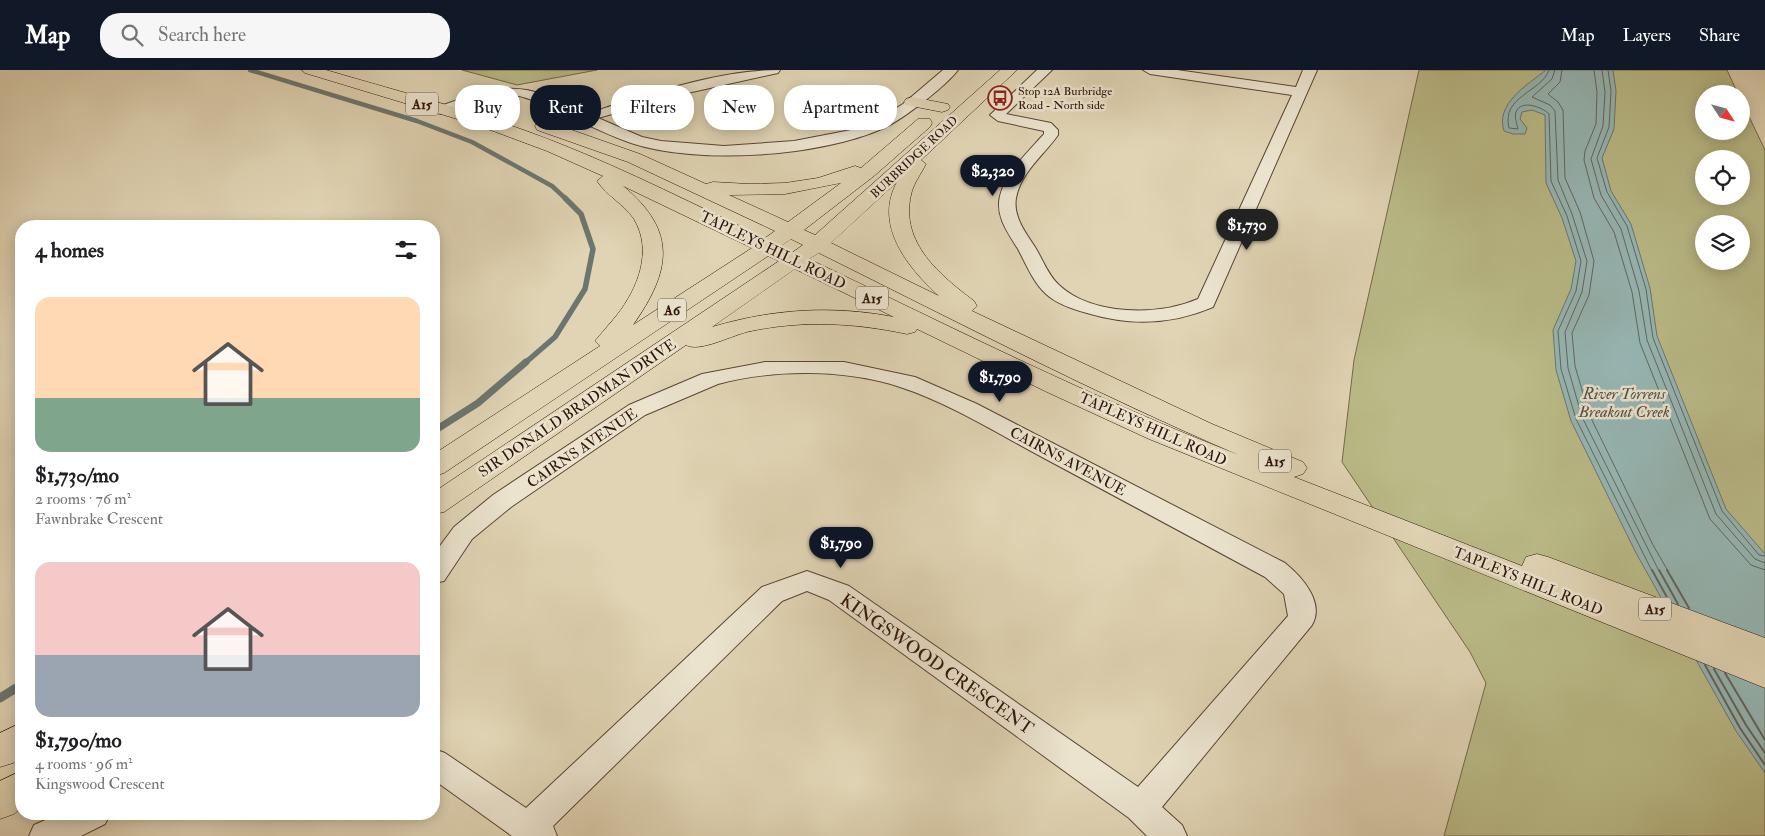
<!DOCTYPE html>
<html lang="en">
<head>
<meta charset="utf-8">
<style>
  body { margin:0; font-family:"IM FELL Double Pica",serif; background:#f6f6f6; color:#202124; height:100vh; display:flex; flex-direction:column; font-size:19px; white-space:nowrap }
  * { box-sizing:border-box; margin:0 }
  p { font-size:16px; color:#757577 }
  .icon { flex:none; width:28px; height:28px; fill:none; stroke:currentColor; stroke-width:2; stroke-linecap:round; stroke-linejoin:round }
  .map { position:relative; flex:1; overflow:hidden }
  .drawer { position:absolute; left:15px; top:150px; width:425px; height:600px; display:flex; flex-direction:column; background:#fff; border-radius:20px; box-shadow:0 2px 12px #0003 }
  .drawer>* { flex:none }
  .top-card { position:absolute; left:455px; top:15px; width:475px; height:45px; display:flex; gap:10px }
  .needle { width:32px; rotate:126deg }
  .tools { position:absolute; left:1695px; top:15px; display:grid; gap:10px }
  .tools a { display:grid; place-items:center; width:55px; height:55px; border-radius:50%; background:#fff; box-shadow:0 2px 12px #0003; font-size:25px }
  .price { position:absolute; translate:-50% -42px; padding:0 11px; border-radius:18px; background:#111827; color:#fff; font-size:16px; line-height:32px; filter:drop-shadow(0 1px 2px #0008) }
  .price::after { content:''; position:absolute; left:50%; top:30px; width:15px; height:11px; margin-left:-8px; background:inherit; clip-path:polygon(0 0,100% 0,50% 100%) }
  .price.active { background:#222; color:#fff }
  ul { padding:0; list-style:none }
  li { display:grid; align-content:center; gap:10px; height:265px; padding:0 20px }
  li span { display:grid; place-items:center; height:155px; border-radius:15px; color:#555 }
  li>.icon { margin-inline-start:auto }
  span .icon { width:90px; height:90px; fill:#fffc; stroke-width:1 }
  li b { font-size:21px }
  h2 { display:flex; justify-content:space-between; align-items:center; height:60px; padding:0 20px; font-size:21px }
  .pill { padding:0 18px; border-radius:20px; background:#fff; box-shadow:0 2px 12px #0003; font-size:18px; line-height:45px }
  .pill.active { background:#111827; color:#fff }
  header { display:flex; align-items:center; gap:30px; box-sizing:border-box; height:70px; padding:0 25px; background:#111827; color:#fff }
  header strong { font-size:24px }
  nav { display:flex; gap:28px; margin-inline-start:auto; font-size:18px }
  .search { width:350px; height:45px; background:#f6f6f6; display:flex; align-items:center; gap:12px; box-sizing:border-box; padding:0 18px; border-radius:20px; color:#757577; font-size:19px }
  .map>svg:first-child { display:block }
</style>
</head>
<body>
<header>
<strong>Map</strong>
<div class="search"><svg class="icon" aria-label="search" viewBox="0 0 24 24"><circle cx="10" cy="10" r="6"/><path d="M15 15l6 6"/></svg>Search here</div>
<nav><a>Map</a><a>Layers</a><a>Share</a></nav>
</header>
<div class="map">
<svg width="1765" height="766" viewBox="0 0 1765 766">
  <rect width="100%" height="100%" fill="#e0d4b4"/>
  <filter id="stains"><feTurbulence type="fractalNoise" baseFrequency=".004" numOctaves="4"/><feColorMatrix values="0 0 0 0 .2 0 0 0 0 .09 0 0 0 0 .02 0 0 0 .5 -.17"/></filter>
  <radialGradient id="worn" r=".72"><stop offset=".6" stop-color="#630" stop-opacity="0"/><stop offset="1" stop-color="#630" stop-opacity=".3"/></radialGradient>
  <!-- green -->
  <path fill="#babb88" stroke="#746848" fill-rule="evenodd" d="M 462,0 L 597,0 L 517,15 Z
    M 1419,0 L 1727,0 L 1738,24 L 1704,24 L 1704,61 L 1741,61 L 1741,30 L 1765,80 L 1765,766 L 1444,766 L 1486,613 L 1470,582 L 1342,392 L 1354,290 ZM 1704,89 L 1741,89 L 1741,126 L 1704,126 ZM 1704,154 L 1741,154 L 1741,191 L 1704,191 Z"/>
  <!-- water -->
  <path fill="#96b7b5" stroke="#6c7670" d="M 1546,0 L 1613,0 L 1616,21 L 1614,59 L 1602,88 L 1611,121 L 1631,154 L 1650,218 L 1657,266 L 1726,439 L 1765,484 L 1765,703 L 1736,661 L 1636,483 L 1571,351 L 1556,300 L 1553,260 L 1571,219 L 1576,191 L 1562,148 L 1546,113 L 1545,45 L 1532,40 L 1522,42 L 1520,49 L 1527,58 L 1525,64 L 1513,64 L 1504,61 C 1495,34 1527,15 1546,0 Z"/>
  <g fill="none" stroke-linecap="round" stroke-linejoin="round">
    <!-- shore-far1 -->
    <path stroke="#62665f" stroke-width="1" d="M 1549,0 C 1542,22 1501,26 1509,58 L 1518,59 C 1517,54 1514,47 1516,42 C 1521,29 1542,37 1549,44 L 1551,111 L 1567,146 L 1581,191 L 1576,221 L 1558,261 L 1561,299 L 1576,349 L 1652,501
      M 1555,0 L 1552,9 L 1532,27 L 1550,35 L 1555,41 L 1558,110 L 1572,144 L 1587,191 L 1582,222 L 1565,262 L 1568,298 L 1582,347 L 1659,501
      M 1562,0 L 1560,12 L 1548,24 L 1558,32 L 1563,40 L 1565,108 L 1580,142 L 1594,191 L 1589,225 L 1572,263 L 1575,296 L 1589,344 L 1653,475 L 1668,501
      M 1594,0 L 1597,22 L 1596,54 L 1585,81 L 1584,90 L 1594,128 L 1614,162 L 1632,222 L 1640,273 L 1710,449 L 1751,495 L 1765,500
      M 1602,0 L 1605,22 L 1603,56 L 1591,89 L 1601,125 L 1621,159 L 1639,221 L 1647,270 L 1716,444 L 1755,489 L 1765,493
      M 1608,0 L 1611,21 L 1609,57 L 1597,88 L 1607,122 L 1627,156 L 1646,219 L 1653,268 L 1722,441 L 1759,485 L 1765,486"/>
    <!-- shore -->
    <path stroke="#62665f" stroke-width="2" d="M 1652,500 L 1669,531
      M 1659,500 L 1678,534
      M 1667,500 L 1689,538
      M 1705,595 L 1740,658 L 1765,695
      M 1714,599 L 1746,655 L 1765,683
      M 1725,603 L 1765,670"/>
    <!-- stream-far3 -->
    <path stroke="#6c7670" stroke-width="4.5" d="M 250,0 L 417,51 L 472,72 L 552,116 L 566,129"/>
    <!-- stream-far2 -->
    <path stroke="#6c7670" stroke-width="5.5" d="M 525,293 L 555,267 L 585,219 L 593,179 L 581,144 L 565,128"/>
    <!-- stream-far1 -->
    <path stroke="#6c7670" stroke-width="7" d="M 434,361 L 478,333 L 526,292"/>
    <!-- stream -->
    <path stroke="#6c7670" stroke-width="9" d="M 0,628 L 21,615"/>
    <!-- minor casing -->
    <g stroke="#5a4434" stroke-width="2">
      <path id="minor" d="M 780,0 L 778,3 L 683,24 L 598,48 L 642,67 L 661,71 L 724,76 L 794,71 L 851,60 L 874,52 L 903,34 L 943,0 L 958,0 C 946,16 902,50 884,58 C 819,87 697,95 631,73 C 602,63 575,48 547,36 C 538,33 529,28 519,26 C 492,23 467,38 442,44 L 437,43 L 435,40 L 437,37 C 473,25 507,10 544,25 C 552,28 580,42 586,43 C 594,43 624,31 634,28 C 681,15 730,0 780,0 Z
        M 1037,0 L 1052,0 L 1006,44 L 1051,53 L 1058,60 L 1058,65 C 1044,85 1021,102 1016,128 C 1013,146 1025,162 1035,177 C 1043,190 1048,205 1059,215 C 1092,246 1159,246 1198,229 L 1292,25 L 1150,4 L 1143,0 L 1177,0 L 1296,17 L 1303,0 L 1317,0 L 1213,237 C 1171,255 1130,256 1087,243 C 1072,239 1057,234 1046,224 C 1033,212 1026,194 1018,179 C 1008,163 995,146 1000,126 C 1006,102 1028,82 1044,64 L 1044,61 L 998,51 L 990,45 Z
        M 765,292 L 844,292 L 915,307 L 977,334 L 1285,493 C 1302,507 1325,532 1312,555 L 1162,737 L 1182,755 L 1187,766 L 1147,766 L 1129,748 L 829,530 L 807,521 L 782,531 L 553,756 L 557,766 L 512,766 L 434,710 L 434,679 L 445,683 L 526,738 L 762,517 L 807,501 L 849,516 L 1138,717 L 1288,546 L 1284,524 L 1265,507 C 1191,467 1117,427 1042,387 C 997,363 949,333 900,317 C 845,299 774,299 718,314 L 645,345 L 511,437 L 472,469 L 444,511 L 434,513 L 434,484 L 454,457 L 493,425 L 629,335 L 702,304 Z
        M 59,744 L 110,744 L 105,754 L 81,766 L 29,766 L 34,755 Z"/>
    </g>
    <!-- primary casing -->
    <g stroke="#2e1409" stroke-width="1">
      <path id="primary" d="M 302,0 L 326,0 C 404,23 483,43 558,73 C 629,101 697,136 765,168 L 775,161 L 628,92 L 537,60 L 535,56 L 537,52 L 549,52 L 640,84 L 706,114 L 713,112 L 749,114 L 785,113 L 818,108 L 855,96 L 861,98 L 918,49 L 930,49 L 932,53 L 930,57 L 874,106 L 804,160 L 815,165 L 1000,0 L 1017,0 L 921,90 L 926,94 C 921,104 913,114 911,125 C 900,173 940,205 974,231 L 977,236 L 972,241 L 1212,354 L 1303,392 L 1307,398 L 1303,404 L 1294,407 L 1522,496 L 1526,487 L 1537,484 L 1548,487 L 1765,568 L 1765,618 L 1149,369 L 1047,322 L 917,259 L 915,262 L 907,264 C 855,253 804,250 751,261 C 734,264 700,283 686,275 L 444,442 L 434,444 L 434,422 L 779,191 L 768,186 L 444,403 L 434,406 L 434,384 L 600,276 L 595,271 C 602,262 610,254 617,245 C 638,218 653,181 634,149 C 624,134 607,126 597,111 L 603,106 L 547,81 L 477,55 L 305,3 ZM 897,112 C 873,155 908,198 939,226 L 831,173 ZM 841,113 L 788,152 L 729,125 L 785,124 ZM 623,116 L 752,178 L 633,255 C 671,201 678,161 623,116 ZM 791,169 L 803,175 L 793,182 L 781,176 ZM 819,183 C 958,252 1096,324 1239,385 C 1092,328 951,257 809,189 ZM 795,199 L 894,247 C 832,235 772,239 712,257 Z
        M 912,27 L 948,34 L 950,37 L 948,40 L 942,42 L 906,35 L 904,32 L 906,29 Z
        M 21,653 L 21,687 L 13,693 L 0,697 L 0,663 Z
        M 21,701 L 21,738 L 14,744 L 0,749 L 0,711 Z"/>
    </g>
    <!-- minor -->
    <use href="#minor" fill="#ebe3ce" fill-rule="evenodd"/>
    <!-- primary -->
    <use href="#primary" fill="#e0d4b4" fill-rule="evenodd"/>
  </g>
  <!-- icons -->
  <defs>
    <g id="bus-ring" transform="scale(1.25)"><circle r="9.5" fill="#ebe3ce" stroke="#8f2418" stroke-width="1.5"/><path d="M-5-6H5V4H4V6H2V4H-2V6H-4V4H-5ZM-3.5-4V0h7V-4ZM-3.5 1.2v1.5H-2V1.2ZM2 1.2v1.5H3.5V1.2Z" fill="#8f2418"/></g>
  </defs>
  <g fill-rule="evenodd">
    <use href="#bus-ring" x="1000" y="28"/>
  </g>
  <g text-anchor="middle" stroke-width="5" stroke-linejoin="round" paint-order="stroke">
    <!-- far-poi labels -->
    <g font-size="12" fill="#2e1409" stroke="#ebe3ce" text-anchor="start">
      <text x="1018" y="25">Stop 12A Burbridge<tspan x="1018" dy="14">Road - North side</tspan></text>
    </g>
    <!-- far-street labels -->
    <g font-size="12" fill="#2e1409" stroke="#ebe3ce">
      <text transform="translate(914 87) rotate(-43)" y="4">BURBRIDGE ROAD</text>
    </g>
    <!-- shield labels -->
    <g fill="#ebe3ce" stroke="#675244" stroke-width="1">
      <rect x="406" y="22.5" width="32" height="23" rx="4"/>
      <rect x="856" y="216.5" width="32" height="23" rx="4"/>
      <rect x="658" y="228.5" width="28" height="23" rx="4"/>
      <rect x="1259" y="379.5" width="32" height="23" rx="4"/>
      <rect x="1639" y="527.5" width="32" height="23" rx="4"/>
    </g>
    <g font-size="14" font-weight="bold" fill="#2e1409">
      <text x="422" y="39">A15</text>
      <text x="872" y="233">A15</text>
      <text x="672" y="245">A6</text>
      <text x="1275" y="396">A15</text>
      <text x="1655" y="544">A15</text>
    </g>
    <!-- street labels -->
    <g font-size="15" fill="#2e1409" stroke="#ebe3ce">
      <text transform="translate(773 180) rotate(26)" y="5">TAPLEYS HILL ROAD</text>
      <text transform="translate(577 338) rotate(-34)" y="5">SIR DONALD BRADMAN DRIVE</text>
      <text transform="translate(1153 359) rotate(24)" y="5">TAPLEYS HILL ROAD</text>
      <text transform="translate(582 378) rotate(-34)" y="5">CAIRNS AVENUE</text>
      <text transform="translate(1068 391) rotate(28)" y="5">CAIRNS AVENUE</text>
      <text transform="translate(1528 511) rotate(22)" y="5">TAPLEYS HILL ROAD</text>
    </g>
    <!-- water labels -->
    <g font-size="16" font-style="italic" fill="#524d45" stroke="#ebe3ce">
      <text x="1624" y="329">River Torrens<tspan x="1624" dy="18">Breakout Creek</tspan></text>
    </g>
    <!-- near-street labels -->
    <g font-size="18" fill="#2e1409" stroke="#ebe3ce">
      <text transform="translate(937 594) rotate(35)" y="6">KINGSWOOD CRESCENT</text>
    </g>
  </g>
  <rect width="100%" height="100%" filter="url(#stains)"/>
  <rect width="100%" height="100%" fill="url(#worn)"/>
</svg>
<div class="tools">
<a><svg class="needle" viewBox="-14 -14 28 28"><path d="M0-13l5 13h-10z" fill="#e53935"/><path d="M0 13l5-13h-10z" fill="#757577"/></svg></a>
<a><svg class="icon" aria-label="locate" viewBox="0 0 24 24"><circle cx="12" cy="12" r="6"/><path d="M12 2v4M12 18v4M2 12h4M18 12h4"/></svg></a>
<a><svg class="icon" aria-label="layers" viewBox="0 0 24 24"><path d="M12 4l9 5-9 5-9-5zM3 14l9 5 9-5"/></svg></a>
</div>
<b class="price" style="left:993px;top:127px">$2,320</b>
<b class="price active" style="left:1247px;top:181px">$1,730</b>
<b class="price" style="left:1000px;top:333px">$1,790</b>
<b class="price" style="left:841px;top:499px">$1,790</b>
<div class="top-card">
<a class="pill">Buy</a>
<a class="pill active">Rent</a>
<a class="pill">Filters</a>
<a class="pill">New</a>
<a class="pill">Apartment</a>
</div>
<section class="drawer">
<h2>4 homes<svg class="icon" aria-label="filters" viewBox="0 0 24 24"><path d="M4 7h16M4 17h16"/><circle cx="9" cy="7" r="2"/><circle cx="15" cy="17" r="2"/></svg></h2>
<ul>
<li><span style="background:linear-gradient(#ffd9b3 65%,#7fa58c 0)"><svg class="icon" aria-label="home" viewBox="0 0 24 24"><path d="M3 11l9-7 9 7M6 9v11h12V9"/></svg></span><div><b>$1,730/mo</b><p>2 rooms · 76 m²</p><p>Fawnbrake Crescent</p></div></li>
<li><span style="background:linear-gradient(#f6c9c9 60%,#9aa5b1 0)"><svg class="icon" aria-label="home" viewBox="0 0 24 24"><path d="M3 11l9-7 9 7M6 9v11h12V9"/></svg></span><div><b>$1,790/mo</b><p>4 rooms · 96 m²</p><p>Kingswood Crescent</p></div></li>
</ul>
</section>
</div>
</body>
</html>
